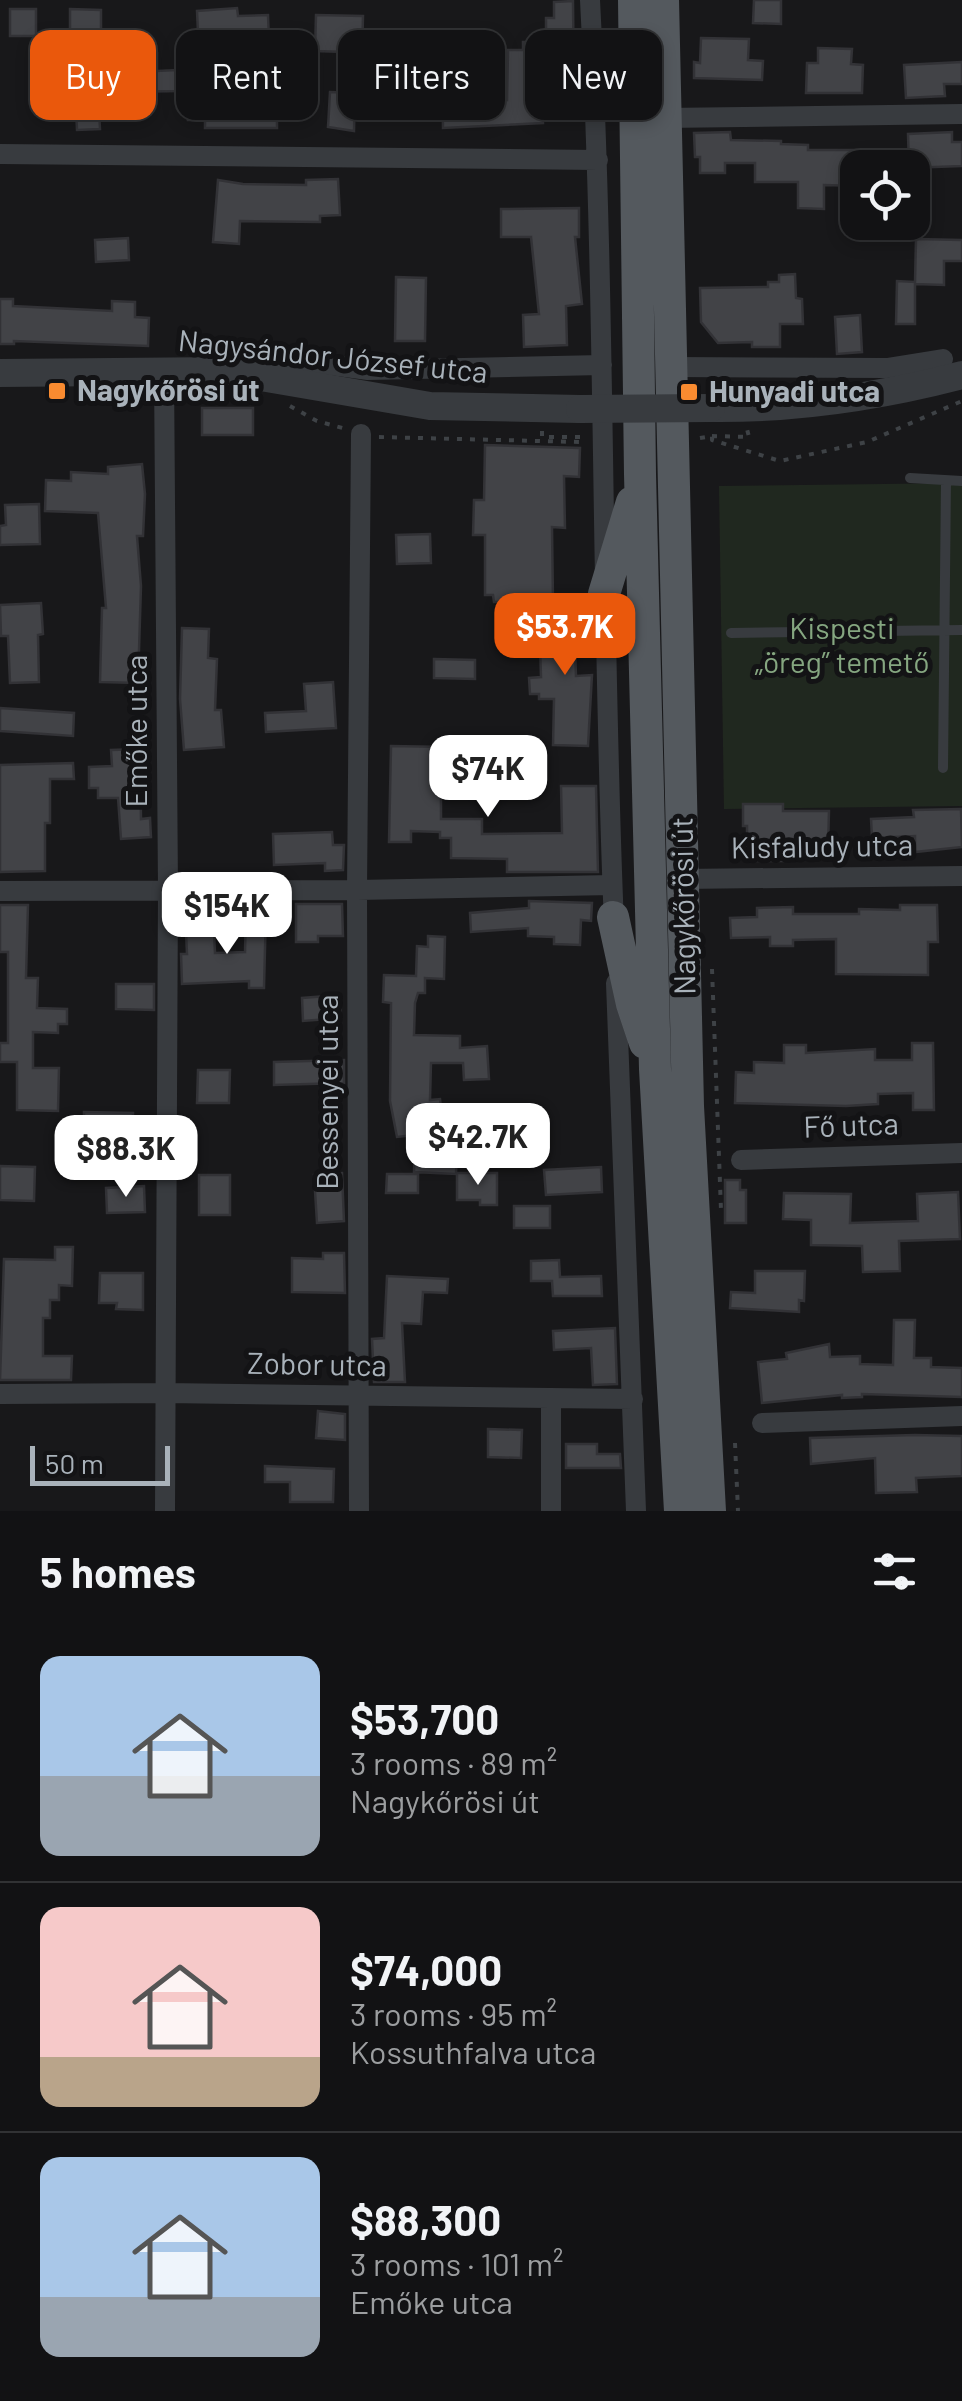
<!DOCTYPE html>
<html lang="en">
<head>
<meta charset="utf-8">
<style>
  body { margin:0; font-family:Barlow,sans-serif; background:#1b1b1d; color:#f1f3f6; height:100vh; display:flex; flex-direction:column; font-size:38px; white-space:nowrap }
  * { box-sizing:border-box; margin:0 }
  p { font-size:32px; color:#9c9ea0 }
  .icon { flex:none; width:55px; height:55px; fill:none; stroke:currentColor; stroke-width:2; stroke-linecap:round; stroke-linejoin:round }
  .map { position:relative; height:1511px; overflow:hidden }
  .drawer { display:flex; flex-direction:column; background:#121214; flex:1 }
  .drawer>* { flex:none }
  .top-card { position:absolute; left:30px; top:30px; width:902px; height:90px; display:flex; gap:20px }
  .tools { position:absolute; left:840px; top:150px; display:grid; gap:20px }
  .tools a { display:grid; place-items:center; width:90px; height:90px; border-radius:20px; background:#121214; box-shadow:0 5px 15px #0003,0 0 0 2px #313234; font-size:50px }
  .scale { position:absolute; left:30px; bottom:25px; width:140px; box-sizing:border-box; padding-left:10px; border:5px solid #a9b2ba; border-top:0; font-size:28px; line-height:35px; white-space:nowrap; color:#a9b2ba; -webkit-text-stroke:8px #131315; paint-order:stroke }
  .price { position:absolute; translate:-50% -85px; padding:0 22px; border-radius:20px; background:#fff; color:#222; font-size:32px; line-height:65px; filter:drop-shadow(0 2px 5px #0008) }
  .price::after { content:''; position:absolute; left:50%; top:60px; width:30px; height:22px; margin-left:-15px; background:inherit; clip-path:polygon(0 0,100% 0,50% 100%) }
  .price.on { background:#ea580c; color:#fff }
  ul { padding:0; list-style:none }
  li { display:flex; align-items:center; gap:30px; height:250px; padding:0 40px }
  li+li { border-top:2px solid #313234 }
  li span { display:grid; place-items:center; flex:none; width:280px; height:200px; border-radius:20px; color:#555 }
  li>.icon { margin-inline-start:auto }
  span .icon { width:120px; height:120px; fill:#fffc; stroke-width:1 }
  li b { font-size:42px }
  h2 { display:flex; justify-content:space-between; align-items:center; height:120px; padding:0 40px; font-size:42px }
  .tag { padding:0 35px; border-radius:20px; background:#121214; box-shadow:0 5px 15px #0003,0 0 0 2px #313234; font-size:35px; line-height:90px }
  .tag.on { background:#ea580c; color:#fff }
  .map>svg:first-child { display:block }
</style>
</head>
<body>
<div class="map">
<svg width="962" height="1511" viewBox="0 0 962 1511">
  <rect width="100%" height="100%" fill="#18181a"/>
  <!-- green -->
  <path fill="#20281f" d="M 962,483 L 962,806 L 724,809 L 719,486 Z"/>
  <!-- building -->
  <path fill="#424347" stroke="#323236" stroke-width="2.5" d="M 754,0 L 781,0 L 781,24 L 753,23 Z
    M 573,1 L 574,96 L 542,95 L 543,123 L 443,128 L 442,78 L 477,78 L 478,101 L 507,100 L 508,50 L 523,50 L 523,42 L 546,42 L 546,18 L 554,18 L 554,2 Z
    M 237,8 L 238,16 L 268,15 L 271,89 L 277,89 L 277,128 L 205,128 L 205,120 L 188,120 L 189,88 L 251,89 L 249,30 L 198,33 L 197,11 Z
    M 10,9 L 36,9 L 36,36 L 10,36 Z
    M 70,9 L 101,10 L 101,40 L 70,39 Z
    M 316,15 L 363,16 L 362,59 L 346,59 L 346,52 L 315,51 Z
    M 701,38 L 749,39 L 748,60 L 763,61 L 762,80 L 694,78 L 694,62 L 700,63 Z
    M 127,44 L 146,44 L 146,53 L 157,53 L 157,71 L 177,70 L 178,91 L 128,92 Z
    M 818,48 L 852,49 L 851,64 L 863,65 L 862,93 L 806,93 L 807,63 L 818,63 Z
    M 962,62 L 962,84 L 944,84 L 945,96 L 906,98 L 904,65 Z
    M 98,89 L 100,129 L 77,130 L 75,90 Z
    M 330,92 L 355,93 L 354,131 L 328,127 Z
    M 730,132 L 731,140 L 781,141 L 781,144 L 808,145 L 808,150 L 881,150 L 881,168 L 858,168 L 858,186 L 824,185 L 824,209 L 798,208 L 798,182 L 755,182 L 755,163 L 725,163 L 725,173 L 700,173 L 700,157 L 695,157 L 694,133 Z
    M 952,132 L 952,142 L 962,142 L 962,166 L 909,168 L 908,134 Z
    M 338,179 L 340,215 L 320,216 L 320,222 L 240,221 L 239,244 L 213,242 L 218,180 L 243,184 L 306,185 L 306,180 Z
    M 579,208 L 579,237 L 575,237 L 582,304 L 566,306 L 567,345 L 524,347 L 523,315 L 539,314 L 531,237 L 501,237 L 501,209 Z
    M 128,238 L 129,260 L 96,262 L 95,240 Z
    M 916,239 L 962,240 L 962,261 L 944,261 L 944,285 L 915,284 L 915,324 L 896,324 L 897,281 L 915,282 Z
    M 795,274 L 796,298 L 802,299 L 803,324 L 780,324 L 780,347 L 752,347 L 752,342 L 718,343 L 701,322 L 700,288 L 768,287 L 768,282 L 779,282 L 779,275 Z
    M 396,277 L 426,278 L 425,341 L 395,341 Z
    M 0,299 L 13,299 L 13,306 L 112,311 L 112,301 L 135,302 L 135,317 L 149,318 L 148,346 L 14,341 L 14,344 L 0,344 Z
    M 860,315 L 862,352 L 837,354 L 835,317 Z
    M 202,408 L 253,408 L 253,435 L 202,435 Z
    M 485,445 L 580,448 L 579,477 L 564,476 L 565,528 L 552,527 L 553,601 L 494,602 L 493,595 L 485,595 L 485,535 L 473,535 L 474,500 L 484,500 Z
    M 142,464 L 145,494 L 143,536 L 137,536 L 141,586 L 138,683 L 100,682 L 102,608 L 106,608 L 98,513 L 45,511 L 46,480 L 71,481 L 71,472 L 108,474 L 108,467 Z
    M 39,504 L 40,544 L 0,545 L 0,526 L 6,525 L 5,505 Z
    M 430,534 L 431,563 L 397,564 L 396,535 Z
    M 41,603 L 43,634 L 38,635 L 39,682 L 10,683 L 8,636 L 1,636 L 0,605 Z
    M 550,604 L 585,605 L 584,624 L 574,624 L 576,676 L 592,675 L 588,746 L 553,745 L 554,699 L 539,699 L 539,694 L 530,694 L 529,678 L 541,677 L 540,645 L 548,645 Z
    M 182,628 L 209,629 L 208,658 L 217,659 L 215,710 L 221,710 L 224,747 L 184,750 L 180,699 Z
    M 434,659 L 475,660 L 475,679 L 434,678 Z
    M 333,682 L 336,728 L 266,732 L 265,713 L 306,711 L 304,684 Z
    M 0,708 L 74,713 L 73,736 L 0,731 Z
    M 391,746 L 447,747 L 447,775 L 441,775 L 441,819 L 482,819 L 482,834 L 562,833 L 561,786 L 596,786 L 598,872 L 507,872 L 507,859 L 451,858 L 451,838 L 440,838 L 440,832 L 411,831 L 411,842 L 389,842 Z
    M 140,749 L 141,819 L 150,818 L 151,837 L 121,839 L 118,798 L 98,798 L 98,788 L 89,788 L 89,767 L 112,766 L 111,750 Z
    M 73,763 L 74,779 L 50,779 L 50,823 L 45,823 L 45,871 L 0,872 L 0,765 Z
    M 743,804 L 783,804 L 783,811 L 829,811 L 828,849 L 783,848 L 783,861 L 747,861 L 747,826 L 743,826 Z
    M 961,809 L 962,847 L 915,852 L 915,836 L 872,838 L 871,819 L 914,817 L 913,810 Z
    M 332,832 L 333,845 L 344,845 L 343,870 L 325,871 L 325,863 L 274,865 L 273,834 Z
    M 529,901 L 592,903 L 591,921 L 581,920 L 580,945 L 554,944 L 554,937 L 528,936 L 528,928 L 471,932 L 470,913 L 529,908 Z
    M 296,904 L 342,904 L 343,936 L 318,936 L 318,942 L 296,942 Z
    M 0,905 L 28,905 L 26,978 L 38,978 L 37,1008 L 67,1009 L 67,1024 L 58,1024 L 58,1033 L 33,1032 L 33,1068 L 59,1068 L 58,1111 L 17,1110 L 17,1062 L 0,1062 L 0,1043 L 8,1043 L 8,952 L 0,952 Z
    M 900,905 L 937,905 L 938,942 L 928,942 L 928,975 L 836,974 L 836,939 L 793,940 L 793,946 L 770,946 L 770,937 L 731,938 L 730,918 L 757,917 L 757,908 L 793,907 L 793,914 L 859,914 L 859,909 L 900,910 Z
    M 246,910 L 266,911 L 264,988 L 249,988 L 249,981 L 182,984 L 181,954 L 187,954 L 186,932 L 214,931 L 215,953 L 245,952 Z
    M 428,936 L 445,937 L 444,979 L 425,978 L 425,993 L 418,993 L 415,1003 L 414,1035 L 460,1036 L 460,1048 L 487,1046 L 489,1079 L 464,1080 L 463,1063 L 431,1063 L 430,1100 L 440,1099 L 446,1151 L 457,1151 L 456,1174 L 414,1172 L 415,1135 L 397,1137 L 390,1101 L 391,1003 L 383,1002 L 384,975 L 416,976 L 417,946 L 428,947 Z
    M 116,984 L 154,984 L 154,1010 L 116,1009 Z
    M 339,995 L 341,1018 L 303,1021 L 302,998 Z
    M 912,1043 L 933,1043 L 934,1110 L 913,1110 L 913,1093 L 878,1094 L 878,1104 L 846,1106 L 735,1103 L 736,1072 L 754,1073 L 754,1062 L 784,1063 L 784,1045 L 806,1045 L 806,1053 L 875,1049 L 875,1060 L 912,1060 Z
    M 344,1060 L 344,1083 L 274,1085 L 274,1062 Z
    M 198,1070 L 230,1070 L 229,1103 L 197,1103 Z
    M 84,1112 L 133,1113 L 133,1131 L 124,1131 L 124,1143 L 84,1142 Z
    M 0,1166 L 35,1167 L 34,1201 L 0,1200 Z
    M 601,1167 L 602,1192 L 546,1195 L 544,1170 Z
    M 342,1173 L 344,1221 L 317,1223 L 314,1175 Z
    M 457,1173 L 497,1173 L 497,1205 L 480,1205 L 480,1200 L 457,1200 Z
    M 387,1174 L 418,1174 L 418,1193 L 386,1193 Z
    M 199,1175 L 230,1175 L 230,1215 L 199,1215 Z
    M 725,1180 L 740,1180 L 740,1190 L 746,1190 L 746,1223 L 725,1223 Z
    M 144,1186 L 145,1212 L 107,1213 L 106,1188 Z
    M 958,1192 L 960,1239 L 899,1241 L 900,1271 L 863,1272 L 862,1246 L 811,1245 L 811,1220 L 783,1219 L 784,1193 L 851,1194 L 850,1223 L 918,1221 L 917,1194 Z
    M 514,1206 L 550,1206 L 550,1228 L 514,1228 Z
    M 55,1247 L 73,1247 L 72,1286 L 59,1285 L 59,1300 L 50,1300 L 50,1318 L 43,1318 L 43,1356 L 72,1356 L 71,1380 L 0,1380 L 4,1259 L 55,1260 Z
    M 323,1253 L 344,1253 L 345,1293 L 292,1292 L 292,1258 L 323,1259 Z
    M 559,1260 L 560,1277 L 601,1276 L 602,1296 L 553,1296 L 552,1281 L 531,1281 L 531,1261 Z
    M 755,1271 L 805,1271 L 804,1301 L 799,1300 L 799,1312 L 730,1308 L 731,1292 L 755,1293 Z
    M 100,1273 L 143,1273 L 143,1310 L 116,1309 L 117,1303 L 99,1303 Z
    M 387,1276 L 448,1279 L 447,1293 L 423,1292 L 421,1324 L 402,1323 L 405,1382 L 374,1382 L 372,1339 L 384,1338 Z
    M 894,1320 L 915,1320 L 914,1358 L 931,1358 L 931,1367 L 962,1368 L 962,1397 L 862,1394 L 862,1397 L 842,1398 L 842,1395 L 762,1403 L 758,1362 L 787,1359 L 786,1353 L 829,1344 L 830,1357 L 860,1356 L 860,1364 L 893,1365 Z
    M 615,1328 L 617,1384 L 593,1385 L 591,1348 L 554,1350 L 553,1331 Z
    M 318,1411 L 345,1414 L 345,1440 L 316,1438 Z
    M 488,1429 L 522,1430 L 521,1458 L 488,1457 Z
    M 915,1435 L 962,1436 L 962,1476 L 916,1478 L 917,1492 L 876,1493 L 875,1458 L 811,1464 L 810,1438 Z
    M 566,1444 L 597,1444 L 597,1454 L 620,1454 L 621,1468 L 566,1468 Z
    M 265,1466 L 334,1469 L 333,1502 L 290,1502 L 290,1482 L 265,1482 Z"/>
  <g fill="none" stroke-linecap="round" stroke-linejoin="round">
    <!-- path -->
    <path stroke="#3e4246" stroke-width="4" stroke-dasharray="5 8" stroke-linecap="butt" d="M 290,406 L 317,421 L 346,429
      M 542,431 L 542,437 L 581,437
      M 712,436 L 749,437 L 747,429
      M 379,437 L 579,442 L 581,437
      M 700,438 L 712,436 L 712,440 L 780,461 L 867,442 L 962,401
      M 712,969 L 721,1210
      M 735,1443 L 738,1511"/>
    <!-- service -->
    <path stroke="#383b3f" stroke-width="10" d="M 910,478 L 962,481
      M 731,633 L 962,630
      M 943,768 L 946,481"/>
    <!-- minor -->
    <path stroke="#383b3f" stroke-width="20" d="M 590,0 C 606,308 601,616 614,924
      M 664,118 L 962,114
      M 0,154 L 598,160
      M 278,358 L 368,370 L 602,365
      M 671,367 L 887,368 L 943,359
      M 164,371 L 168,890 L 165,1511
      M 682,879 L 962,876
      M 0,891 L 357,890 L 612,885
      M 616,983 L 636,1511
      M 741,1160 L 962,1153
      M 0,1394 L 165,1393 L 633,1399
      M 551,1399 L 551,1511
      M 762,1423 L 962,1416
      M 359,1511 L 357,890 L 361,434"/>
    <!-- tertiary -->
    <path stroke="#383b3f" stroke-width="28" d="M 0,373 L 226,371 L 430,406 L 580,409
      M 711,408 C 798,409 878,397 962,375"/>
    <!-- primary -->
    <path stroke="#54595e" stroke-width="32" d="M 634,0 L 640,474 L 655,1069 L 680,1511
      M 663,0 L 688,1106 L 710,1511
      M 604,594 L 632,502
      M 613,917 L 632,1004 L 645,1043"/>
    <!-- tertiary-bridge -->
    <path stroke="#383b3f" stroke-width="28" d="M 580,409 L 711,408"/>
  </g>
  <!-- markers -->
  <g fill="#f98b30" stroke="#131315" stroke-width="4">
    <rect x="47" y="381" width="20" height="20" rx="5"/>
    <rect x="679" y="382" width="20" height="20" rx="5"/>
  </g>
  <g text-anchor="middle" stroke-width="10" stroke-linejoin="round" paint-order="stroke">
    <!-- street labels -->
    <g font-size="30" fill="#a9b2ba" stroke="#131315">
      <text transform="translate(333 357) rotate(6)" y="10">Nagysándor József utca</text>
      <text transform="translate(137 731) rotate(-90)" y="10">Emőke utca</text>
      <text transform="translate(822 847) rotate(-1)" y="10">Kisfaludy utca</text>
      <text transform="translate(684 906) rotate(-91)" y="10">Nagykőrösi út</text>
      <text transform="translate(328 1092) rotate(-90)" y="10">Bessenyei utca</text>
      <text transform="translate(851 1126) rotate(-2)" y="10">Fő utca</text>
      <text transform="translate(317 1365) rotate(1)" y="10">Zobor utca</text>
    </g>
    <!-- poi labels -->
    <g font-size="30" font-weight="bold" fill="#a9b2ba" stroke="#131315" text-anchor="start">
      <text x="77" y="401">Nagykőrösi út</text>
      <text x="709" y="402">Hunyadi utca</text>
    </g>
    <!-- park labels -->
    <g font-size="30" fill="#85a680" stroke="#131315">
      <text x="842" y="639">Kispesti<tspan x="842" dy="34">„öreg” temető</tspan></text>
    </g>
  </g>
</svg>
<div class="tools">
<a><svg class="icon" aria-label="locate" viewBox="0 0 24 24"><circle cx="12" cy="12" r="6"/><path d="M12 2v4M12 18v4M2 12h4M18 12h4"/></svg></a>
</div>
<div class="scale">50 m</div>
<b class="price on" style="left:565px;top:678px">$53.7K</b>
<b class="price" style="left:488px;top:820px">$74K</b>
<b class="price" style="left:227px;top:957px">$154K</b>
<b class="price" style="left:478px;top:1188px">$42.7K</b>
<b class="price" style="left:126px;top:1200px">$88.3K</b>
<div class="top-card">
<a class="tag on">Buy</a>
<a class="tag">Rent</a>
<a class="tag">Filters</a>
<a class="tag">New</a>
</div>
</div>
<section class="drawer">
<h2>5 homes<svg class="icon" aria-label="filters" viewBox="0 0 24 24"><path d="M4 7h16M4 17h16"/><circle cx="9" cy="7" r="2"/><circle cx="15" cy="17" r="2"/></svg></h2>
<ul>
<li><span style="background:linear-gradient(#a9c7e8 60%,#9aa5b1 0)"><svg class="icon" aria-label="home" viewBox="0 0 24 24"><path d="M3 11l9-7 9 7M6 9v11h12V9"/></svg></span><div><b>$53,700</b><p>3 rooms · 89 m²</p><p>Nagykőrösi út</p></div></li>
<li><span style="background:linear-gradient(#f6c9c9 75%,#b9a48a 0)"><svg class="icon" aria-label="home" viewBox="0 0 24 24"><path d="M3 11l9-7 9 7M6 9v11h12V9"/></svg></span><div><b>$74,000</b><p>3 rooms · 95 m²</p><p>Kossuthfalva utca</p></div></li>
<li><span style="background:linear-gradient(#a9c7e8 70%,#9aa5b1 0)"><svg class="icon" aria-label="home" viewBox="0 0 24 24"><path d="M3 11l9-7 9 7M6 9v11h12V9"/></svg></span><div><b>$88,300</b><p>3 rooms · 101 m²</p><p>Emőke utca</p></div></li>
</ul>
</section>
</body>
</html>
